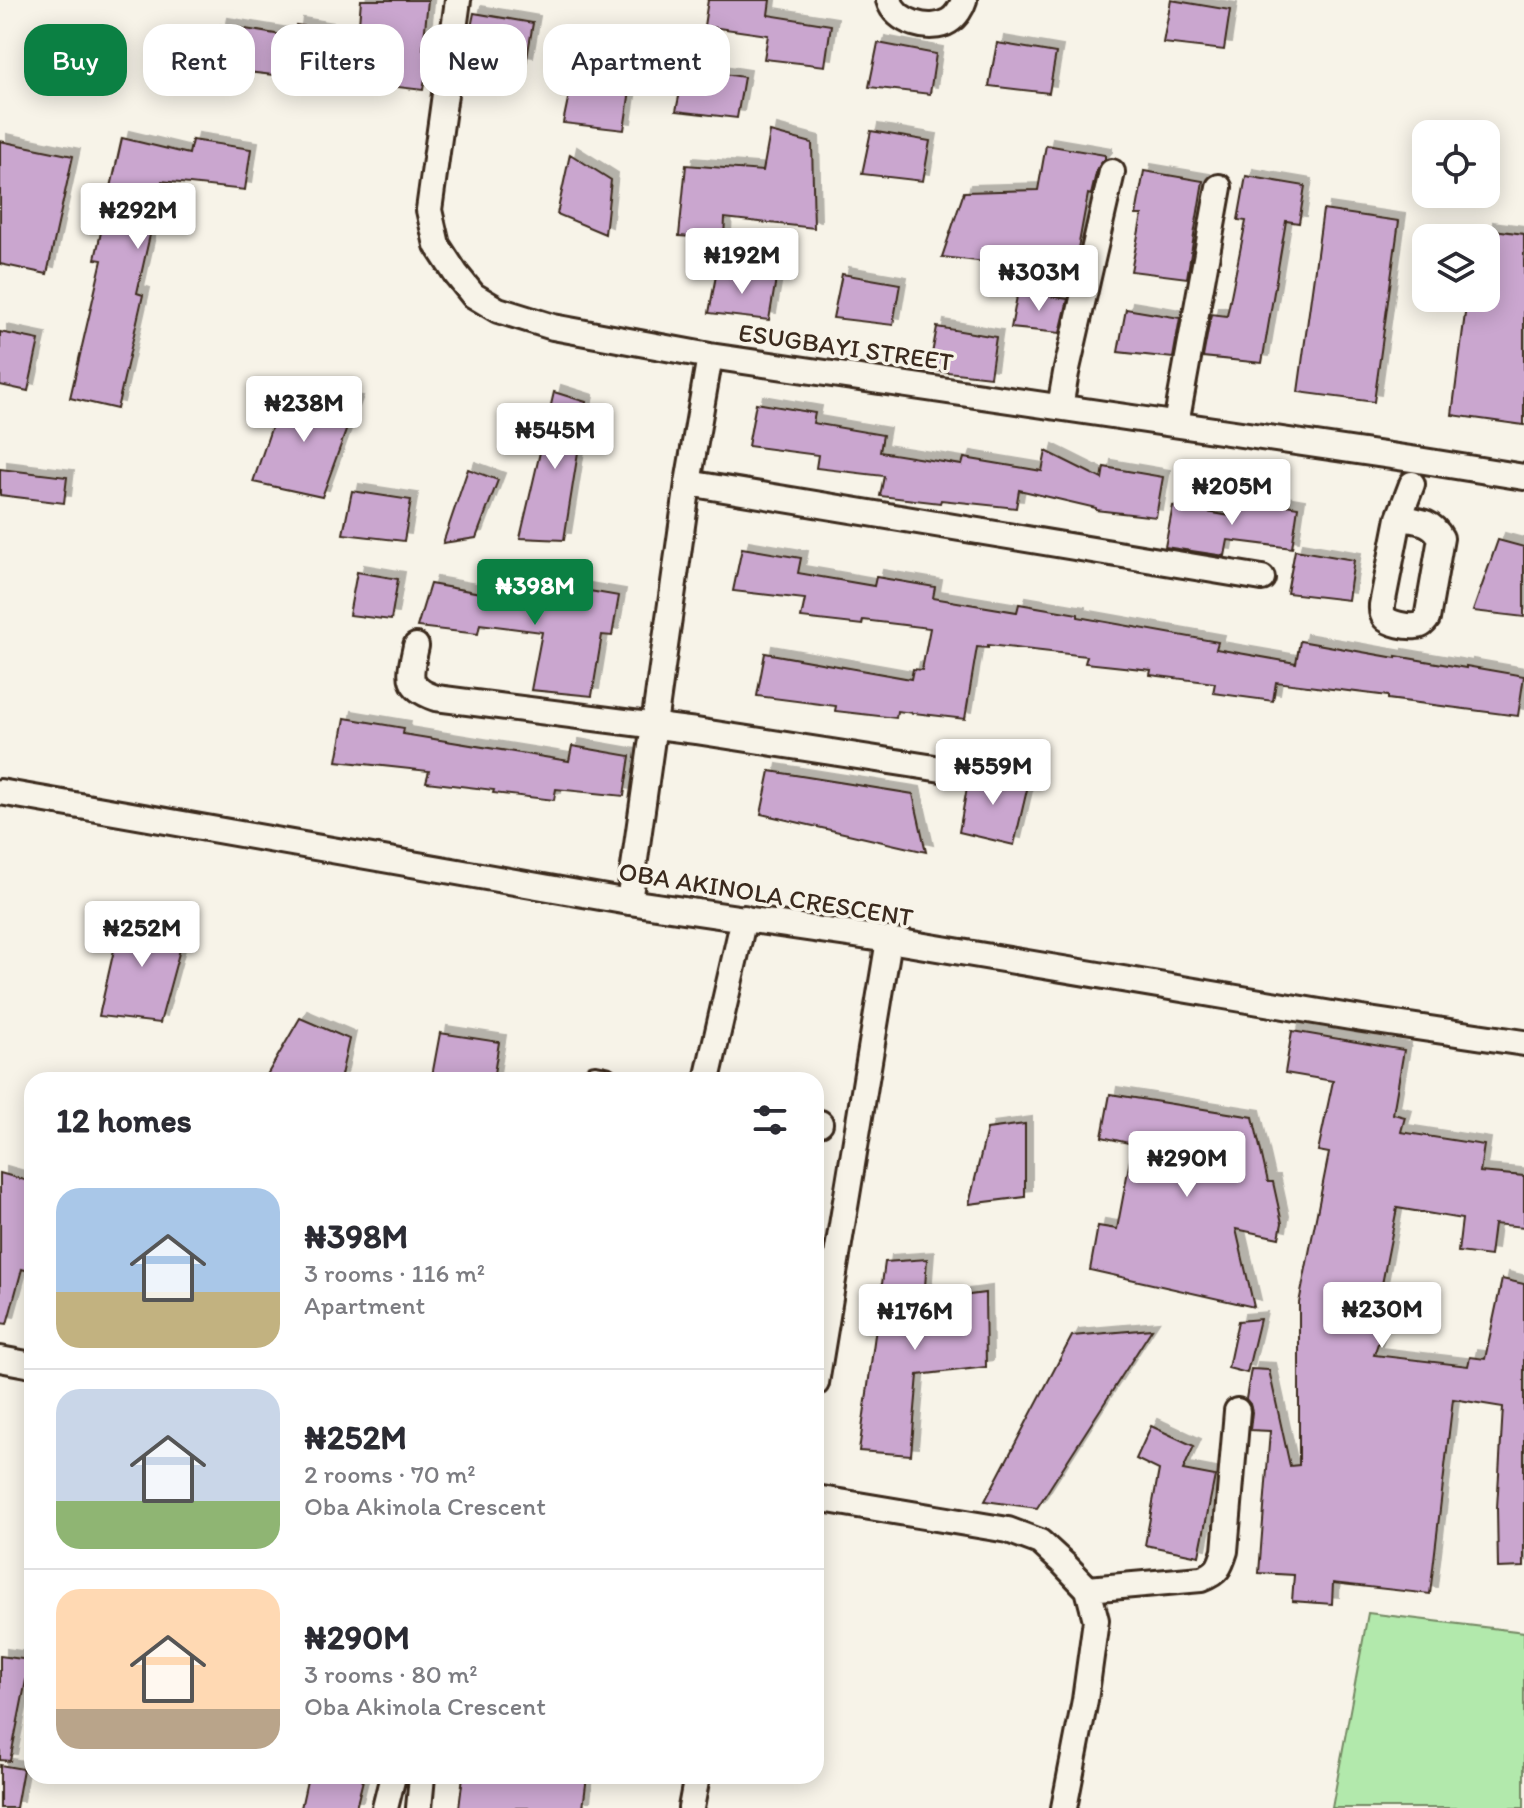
<!DOCTYPE html>
<html lang="en">
<head>
<meta charset="utf-8">
<style>
  body { margin:0; font-family:Itim,sans-serif; background:#f7f7f7; color:#2b2b33; height:100vh; display:flex; flex-direction:column; font-size:30px; white-space:nowrap }
  * { box-sizing:border-box; margin:0 }
  p { font-size:26px; color:#7c7c81 }
  .icon { flex:none; width:44px; height:44px; fill:none; stroke:currentColor; stroke-width:2; stroke-linecap:round; stroke-linejoin:round }
  .map { position:relative; flex:1; overflow:hidden }
  .details { position:absolute; left:24px; top:1072px; width:800px; height:712px; display:flex; flex-direction:column; background:#fff; border-radius:24px; box-shadow:0 4px 20px #0003 }
  .details>* { flex:none }
  .banner { position:absolute; left:24px; top:24px; width:800px; height:72px; display:flex; gap:16px }
  .fabs { position:absolute; left:1412px; top:120px; display:grid; gap:16px }
  .fabs a { display:grid; place-items:center; width:88px; height:88px; border-radius:16px; background:#fff; box-shadow:0 4px 20px #0003; font-size:40px }
  .price { position:absolute; translate:-50% -68px; padding:0 18px; border-radius:8px; background:#fff; color:#222; font-size:26px; line-height:52px; filter:drop-shadow(0 2px 4px #0008) }
  .price::after { content:''; position:absolute; left:50%; top:48px; width:24px; height:18px; margin-left:-12px; background:inherit; clip-path:polygon(0 0,100% 0,50% 100%) }
  .price.on { background:#0b8043; color:#fff }
  ul { padding:0; list-style:none }
  li { display:flex; align-items:center; gap:24px; height:200px; padding:0 32px }
  li+li { border-top:2px solid #e1e1e2 }
  li span { display:grid; place-items:center; flex:none; width:224px; height:160px; border-radius:24px; color:#555 }
  li>.icon { margin-inline-start:auto }
  span .icon { width:96px; height:96px; fill:#fffc; stroke-width:1 }
  li b { font-size:34px }
  h2 { display:flex; justify-content:space-between; align-items:center; height:96px; padding:0 32px; font-size:34px }
  .pill { padding:0 28px; border-radius:24px; background:#fff; box-shadow:0 4px 20px #0003; font-size:28px; line-height:72px }
  .pill.on { background:#0b8043; color:#fff }
  .map>svg:first-child { display:block }
</style>
</head>
<body>
<div class="map">
<svg width="1524" height="1808" viewBox="0 0 1524 1808">
  <defs>
    <filter id="shadow"><feDropShadow dx="7" dy="-7" stdDeviation="0" flood-color="#0004"/></filter>
  </defs>
  <rect width="100%" height="100%" fill="#f7f3e8"/>
  <filter id="ink" filterUnits="userSpaceOnUse"><feTurbulence type="fractalNoise" baseFrequency=".0125" numOctaves="2"/><feDisplacementMap in="SourceGraphic" scale="16" xChannelSelector="R" yChannelSelector="G"/><feConvolveMatrix kernelMatrix="1 2 1 2 8 2 1 2 1" color-interpolation-filters="sRGB"/></filter>
  <g filter="url(#ink)">
    <!-- green -->
    <path fill="#b2e9ac" stroke="#768a65" stroke-width="2" d="M 1368,1613 L 1524,1632 L 1524,1808 L 1332,1808 Z"/>
    <!-- building -->
    <path fill="#caa6cf" stroke="#3b2a1e" stroke-width="2" filter="url(#shadow)" d="M 361,0 L 428,0 L 423,49 L 430,50 L 423,90 L 363,83 L 364,77 L 274,67 L 273,75 L 212,68 L 221,25 L 294,37 L 296,25 L 358,35 Z
      M 708,0 L 770,0 L 768,15 L 831,25 L 825,66 L 764,59 L 768,35 L 704,26 Z
      M 1171,0 L 1230,10 L 1224,50 L 1163,43 Z
      M 474,13 L 533,23 L 526,64 L 465,56 Z
      M 878,43 L 936,54 L 930,94 L 869,87 Z
      M 997,43 L 1056,53 L 1049,93 L 989,86 Z
      M 685,68 L 744,77 L 737,118 L 676,111 Z
      M 572,80 L 630,90 L 624,130 L 563,123 Z
      M 871,131 L 930,141 L 923,181 L 862,174 Z
      M 770,132 L 812,143 L 814,228 L 725,218 L 724,239 L 679,236 L 686,165 L 763,171 Z
      M 122,138 L 189,154 L 192,140 L 251,149 L 245,190 L 162,181 L 137,293 L 143,295 L 117,409 L 70,398 L 102,260 L 95,259 Z
      M 0,141 L 73,156 L 47,274 L 0,264 Z
      M 1046,145 L 1105,155 L 1105,159 L 1097,169 L 1091,195 L 1088,194 L 1075,265 L 1021,259 L 1020,266 L 942,257 L 964,192 L 1038,190 Z
      M 570,154 L 611,180 L 605,234 L 557,214 Z
      M 1144,171 L 1203,181 L 1187,278 L 1131,271 L 1142,215 L 1136,215 Z
      M 1246,176 L 1305,186 L 1299,223 L 1286,221 L 1262,363 L 1203,357 L 1211,314 L 1227,316 L 1246,221 L 1238,220 Z
      M 1323,210 L 1399,221 L 1374,402 L 1298,392 Z
      M 1486,229 L 1524,234 L 1524,425 L 1452,415 L 1467,298 L 1486,298 Z
      M 717,270 L 776,279 L 769,320 L 709,313 Z
      M 842,274 L 900,284 L 893,325 L 833,318 Z
      M 1018,291 L 1068,299 L 1060,333 L 1011,328 Z
      M 1126,309 L 1180,318 L 1173,358 L 1118,352 Z
      M 937,327 L 996,337 L 990,377 L 929,370 Z
      M 0,332 L 39,340 L 28,391 L 0,385 Z
      M 554,392 L 586,402 L 564,540 L 520,538 Z
      M 283,393 L 356,403 L 322,497 L 253,482 Z
      M 756,403 L 815,413 L 813,423 L 883,435 L 880,452 L 962,465 L 964,458 L 1042,471 L 1046,451 L 1102,479 L 1104,467 L 1163,477 L 1156,517 L 1096,510 L 1096,508 L 1019,490 L 1016,508 L 941,500 L 940,503 L 880,496 L 884,476 L 816,468 L 818,455 L 748,446 Z
      M 0,469 L 67,477 L 64,503 L 0,495 Z
      M 468,469 L 498,480 L 476,538 L 443,543 Z
      M 352,491 L 411,500 L 404,541 L 343,534 Z
      M 1239,497 L 1298,507 L 1292,548 L 1228,540 L 1225,556 L 1165,547 L 1173,506 L 1236,517 Z
      M 1498,540 L 1524,547 L 1524,617 L 1473,611 Z
      M 742,548 L 801,558 L 798,573 L 874,586 L 876,577 L 935,587 L 933,598 L 1017,612 L 1019,604 L 1078,614 L 1078,617 L 1218,642 L 1216,649 L 1296,663 L 1300,641 L 1396,658 L 1396,656 L 1466,668 L 1466,666 L 1524,676 L 1518,716 L 1388,699 L 1388,696 L 1276,682 L 1273,701 L 1213,693 L 1215,683 L 1150,675 L 1151,670 L 1085,663 L 1087,656 L 988,645 L 988,648 L 977,647 L 965,719 L 897,711 L 896,718 L 835,711 L 836,706 L 757,696 L 765,653 L 911,679 L 913,669 L 922,670 L 930,628 L 863,620 L 862,625 L 801,618 L 805,599 L 733,591 Z
      M 1295,550 L 1354,560 L 1348,600 L 1287,593 Z
      M 357,572 L 398,579 L 391,620 L 349,615 Z
      M 495,582 L 558,593 L 560,586 L 619,596 L 612,636 L 602,635 L 592,696 L 531,690 L 542,632 L 480,624 L 478,634 L 417,627 L 430,584 L 492,595 Z
      M 345,718 L 404,728 L 403,734 L 569,761 L 572,746 L 630,756 L 624,796 L 556,789 L 554,800 L 493,793 L 494,790 L 426,782 L 429,771 L 337,761 Z
      M 770,771 L 913,794 L 926,852 L 761,814 Z
      M 970,771 L 1029,781 L 1014,845 L 959,832 Z
      M 121,919 L 188,920 L 160,1023 L 99,1016 Z
      M 300,1018 L 349,1039 L 340,1080 L 264,1080 Z
      M 1292,1031 L 1404,1050 L 1393,1114 L 1405,1117 L 1401,1132 L 1484,1145 L 1480,1172 L 1524,1176 L 1524,1227 L 1494,1224 L 1490,1256 L 1458,1252 L 1462,1219 L 1397,1208 L 1373,1330 L 1382,1332 L 1374,1355 L 1468,1366 L 1470,1357 L 1485,1359 L 1502,1279 L 1524,1284 L 1524,1567 L 1498,1568 L 1497,1508 L 1503,1407 L 1453,1399 L 1430,1594 L 1333,1583 L 1332,1604 L 1292,1601 L 1294,1575 L 1259,1573 L 1270,1431 L 1250,1430 L 1252,1412 L 1250,1404 L 1246,1399 L 1251,1369 L 1269,1370 L 1290,1466 L 1299,1465 L 1299,1303 L 1329,1153 L 1318,1151 L 1333,1081 L 1285,1073 Z
      M 440,1033 L 499,1042 L 493,1080 L 468,1080 L 432,1076 Z
      M 1110,1094 L 1253,1117 L 1268,1182 L 1273,1182 L 1282,1223 L 1279,1238 L 1236,1229 L 1254,1307 L 1090,1270 L 1098,1226 L 1117,1229 L 1133,1144 L 1102,1137 Z
      M 1025,1124 L 1025,1197 L 969,1204 L 987,1129 Z
      M 0,1173 L 32,1182 L 32,1272 L 22,1269 L 7,1324 L 0,1323 Z
      M 927,1259 L 924,1301 L 985,1293 L 986,1367 L 918,1375 L 911,1455 L 859,1451 L 885,1262 Z
      M 1260,1319 L 1247,1373 L 1228,1368 L 1238,1321 Z
      M 1152,1329 L 1037,1508 L 985,1501 L 1072,1336 Z
      M 1151,1426 L 1194,1446 L 1183,1470 L 1215,1476 L 1199,1556 L 1145,1545 L 1159,1470 L 1136,1459 Z
      M 0,1656 L 30,1660 L 10,1761 L 0,1760 Z
      M 0,1765 L 23,1769 L 16,1808 L 0,1808 Z
      M 308,1776 L 364,1776 L 356,1808 L 301,1808 Z
      M 463,1776 L 587,1776 L 583,1808 L 459,1808 Z"/>
    <g fill="none" stroke-linecap="round" stroke-linejoin="round">
      <!-- street casing -->
      <g stroke="#3b2a1e" stroke-width="30">
        <path id="street" d="M 458,0 L 429,210 L 437,245 L 456,274 L 473,295 L 498,310 L 553,327 L 710,356 L 1418,460 L 1524,477
          M 889,0 C 895,22 930,33 949,21 C 956,17 962,7 964,0
          M 1060,407 L 1066,373 L 1112,172
          M 1176,424 L 1219,187
          M 688,483 L 1262,578
          M 1399,518 C 1418,521 1431,520 1441,538 L 1427,619 C 1423,623 1422,626 1416,626 C 1408,627 1390,624 1385,618 C 1381,613 1382,610 1382,605 L 1399,518 L 1412,484
          M 416,646 C 410,675 404,687 436,698 L 696,731 L 948,770
          M 0,792 L 629,902 L 889,940 L 1362,1019 L 1524,1043
          M 629,902 L 688,483 L 710,356
          M 595,1078 L 605,1080
          M 707,1080 L 744,918
          M 816,1123 L 820,1123
          M 0,1359 L 32,1365
          M 816,1383 L 889,940
          M 816,1498 L 1008,1530 L 1040,1542 L 1064,1564 L 1088,1589 L 1096,1620 L 1085,1700 L 1064,1808
          M 1088,1589 L 1201,1579 C 1218,1573 1220,1567 1225,1551 L 1237,1411
          M 385,1808 L 393,1776
          M 419,1808 L 422,1776
          M 691,1808 L 697,1776"/>
      </g>
      <!-- street -->
      <use href="#street" stroke="#f7f3e8" stroke-width="24"/>
    </g>
  </g>
  <g text-anchor="middle" stroke-width="7" stroke-linejoin="round" paint-order="stroke">
    <!-- street labels -->
    <g font-size="26" fill="#3b2a1e" stroke="#f7f3e8">
      <text transform="translate(846 347) rotate(8)" y="9">ESUGBAYI STREET</text>
      <text transform="translate(766 894) rotate(9)" y="9">OBA AKINOLA CRESCENT</text>
    </g>
  </g>
</svg>
<div class="fabs">
<a><svg class="icon" aria-label="locate" viewBox="0 0 24 24"><circle cx="12" cy="12" r="6"/><path d="M12 2v4M12 18v4M2 12h4M18 12h4"/></svg></a>
<a><svg class="icon" aria-label="layers" viewBox="0 0 24 24"><path d="M12 4l9 5-9 5-9-5zM3 14l9 5 9-5"/></svg></a>
</div>
<b class="price" style="left:138px;top:251px">₦292M</b>
<b class="price" style="left:742px;top:296px">₦192M</b>
<b class="price" style="left:1039px;top:313px">₦303M</b>
<b class="price" style="left:304px;top:444px">₦238M</b>
<b class="price" style="left:555px;top:471px">₦545M</b>
<b class="price" style="left:1232px;top:527px">₦205M</b>
<b class="price on" style="left:535px;top:627px">₦398M</b>
<b class="price" style="left:993px;top:807px">₦559M</b>
<b class="price" style="left:142px;top:969px">₦252M</b>
<b class="price" style="left:1187px;top:1199px">₦290M</b>
<b class="price" style="left:1382px;top:1350px">₦230M</b>
<b class="price" style="left:915px;top:1352px">₦176M</b>
<div class="banner">
<a class="pill on">Buy</a>
<a class="pill">Rent</a>
<a class="pill">Filters</a>
<a class="pill">New</a>
<a class="pill">Apartment</a>
</div>
<section class="details">
<h2>12 homes<svg class="icon" aria-label="filters" viewBox="0 0 24 24"><path d="M4 7h16M4 17h16"/><circle cx="9" cy="7" r="2"/><circle cx="15" cy="17" r="2"/></svg></h2>
<ul>
<li><span style="background:linear-gradient(#a9c7e8 65%,#c2b280 0)"><svg class="icon" aria-label="home" viewBox="0 0 24 24"><path d="M3 11l9-7 9 7M6 9v11h12V9"/></svg></span><div><b>₦398M</b><p>3 rooms · 116 m²</p><p>Apartment</p></div></li>
<li><span style="background:linear-gradient(#c9d6e8 70%,#8fb573 0)"><svg class="icon" aria-label="home" viewBox="0 0 24 24"><path d="M3 11l9-7 9 7M6 9v11h12V9"/></svg></span><div><b>₦252M</b><p>2 rooms · 70 m²</p><p>Oba Akinola Crescent</p></div></li>
<li><span style="background:linear-gradient(#ffd9b3 75%,#b9a48a 0)"><svg class="icon" aria-label="home" viewBox="0 0 24 24"><path d="M3 11l9-7 9 7M6 9v11h12V9"/></svg></span><div><b>₦290M</b><p>3 rooms · 80 m²</p><p>Oba Akinola Crescent</p></div></li>
</ul>
</section>
</div>
</body>
</html>
